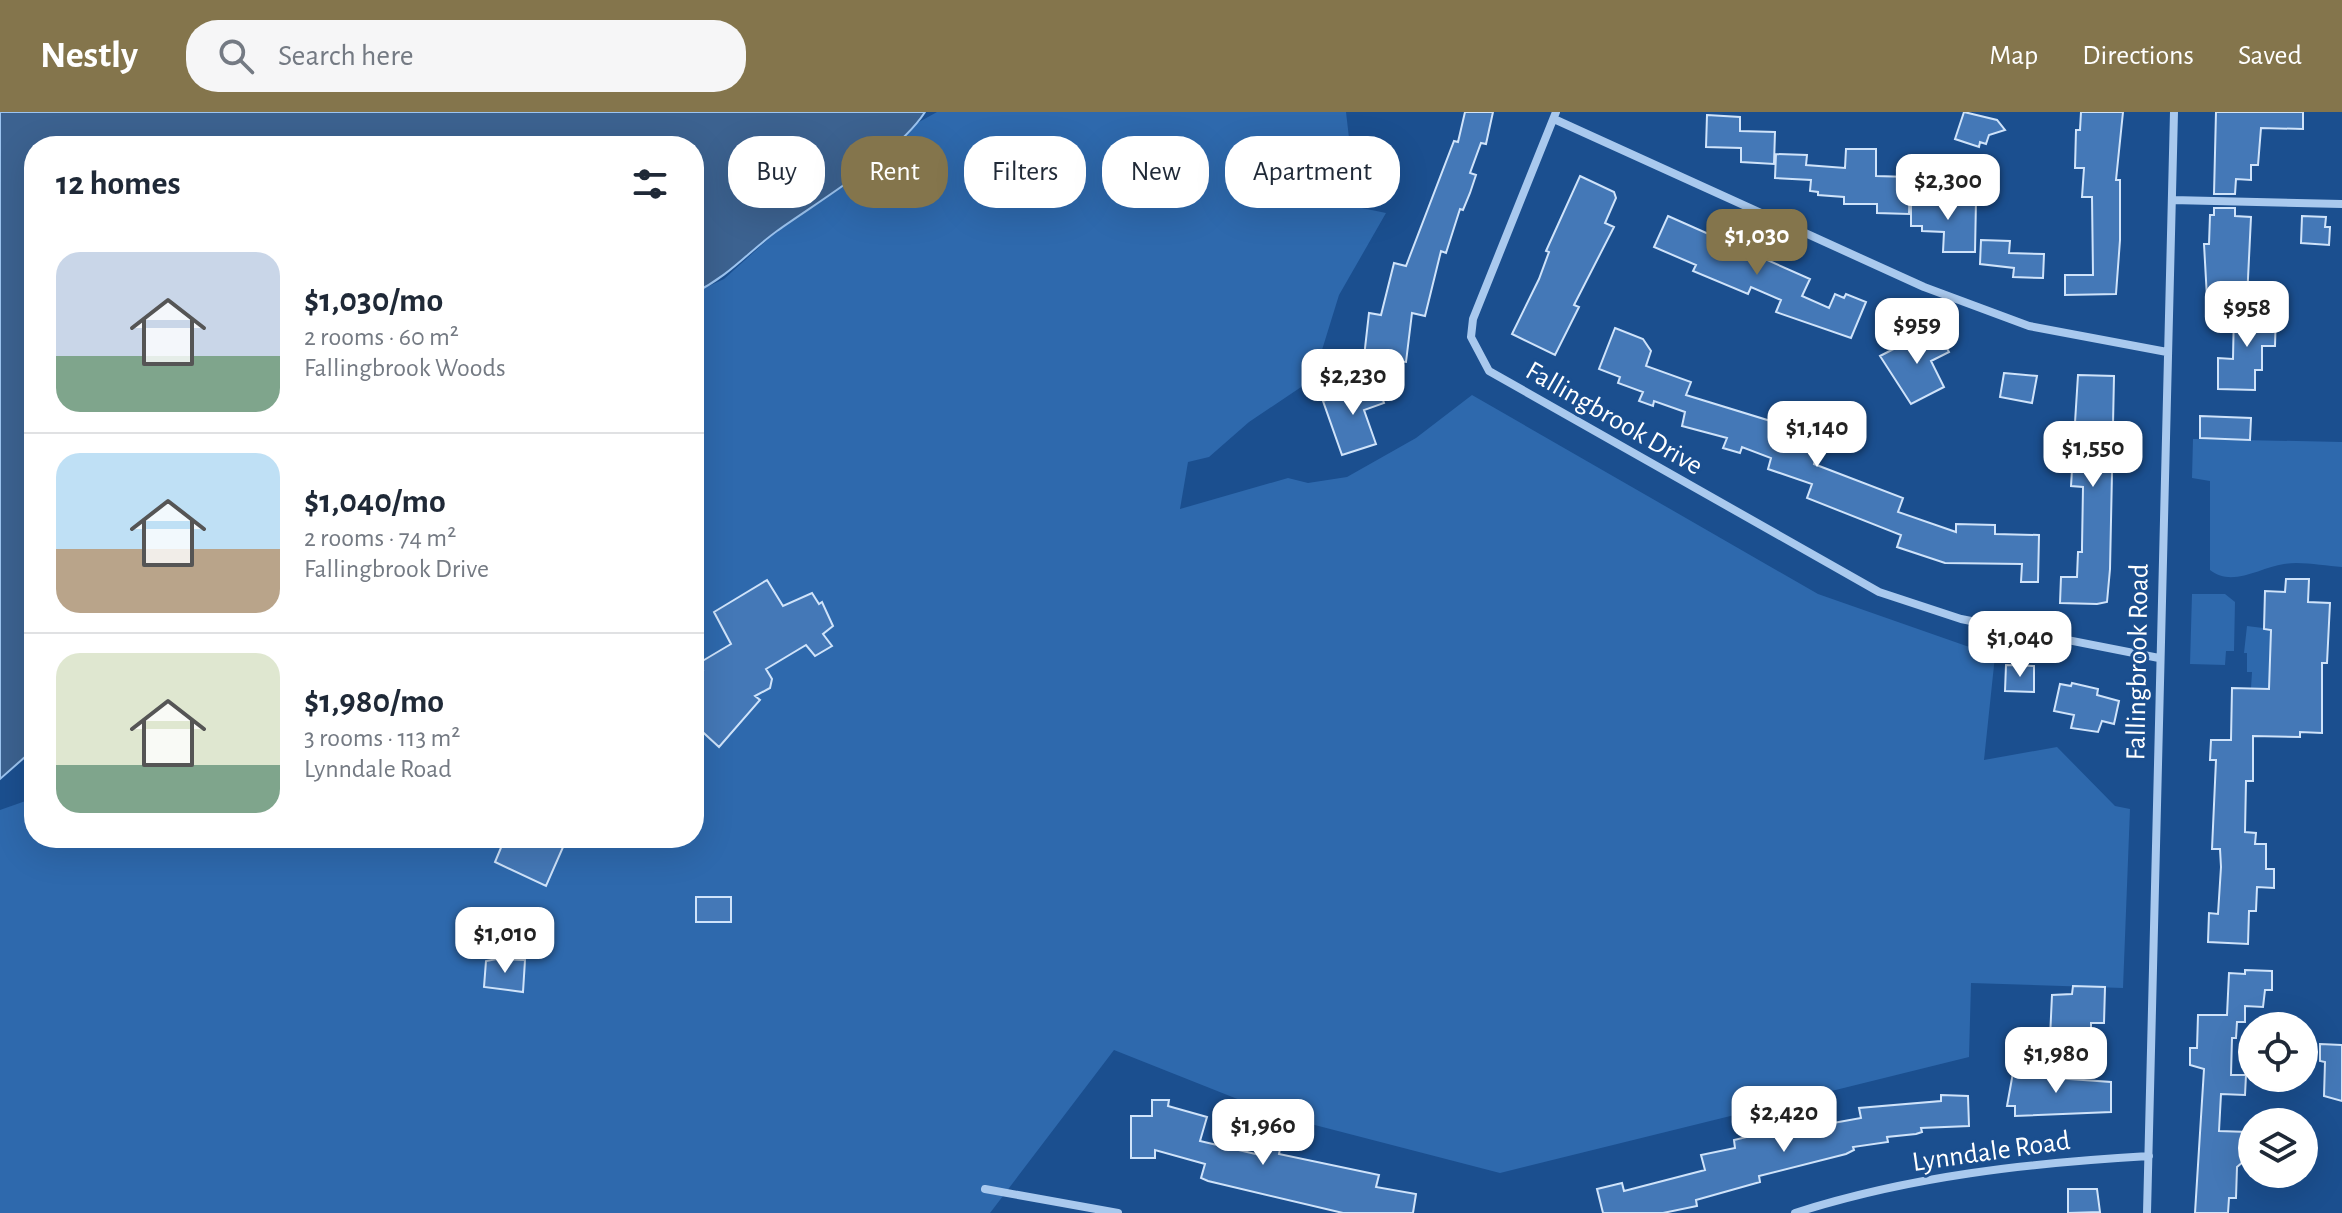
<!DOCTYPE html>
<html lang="en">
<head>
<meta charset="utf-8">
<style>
  body { margin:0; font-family:"Alegreya Sans",sans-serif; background:#f6f6f7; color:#1f2937; height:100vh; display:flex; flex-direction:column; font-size:30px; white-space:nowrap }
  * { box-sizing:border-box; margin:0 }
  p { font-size:26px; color:#747a83 }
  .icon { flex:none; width:44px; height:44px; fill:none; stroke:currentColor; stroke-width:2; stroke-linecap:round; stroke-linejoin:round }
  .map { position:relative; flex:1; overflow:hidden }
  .drawer { position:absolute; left:24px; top:24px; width:680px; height:712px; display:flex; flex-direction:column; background:#fff; border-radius:32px; box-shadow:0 8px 32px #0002 }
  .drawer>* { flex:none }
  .top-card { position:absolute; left:728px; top:24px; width:760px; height:72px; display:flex; gap:16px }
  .buttons { position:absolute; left:2238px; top:900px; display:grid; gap:16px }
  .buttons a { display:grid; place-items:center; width:80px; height:80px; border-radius:50%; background:#fff; box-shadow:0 8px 32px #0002; font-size:40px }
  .price { position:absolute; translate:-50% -68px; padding:0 18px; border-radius:16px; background:#fff; color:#222; font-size:26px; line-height:52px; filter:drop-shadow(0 2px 4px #0008) }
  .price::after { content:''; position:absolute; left:50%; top:48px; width:24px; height:18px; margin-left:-12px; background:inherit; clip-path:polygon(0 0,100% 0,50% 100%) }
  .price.on { background:#84754c; color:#fff }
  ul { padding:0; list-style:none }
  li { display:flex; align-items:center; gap:24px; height:200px; padding:0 32px }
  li+li { border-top:2px solid #e0e1e3 }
  li span { display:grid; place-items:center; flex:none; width:224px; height:160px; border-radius:24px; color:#555 }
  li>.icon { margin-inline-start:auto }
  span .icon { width:96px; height:96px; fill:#fffc; stroke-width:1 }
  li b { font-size:34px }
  h2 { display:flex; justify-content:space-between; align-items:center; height:96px; padding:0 32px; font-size:34px }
  .chip { padding:0 28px; border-radius:32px; background:#fff; box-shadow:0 8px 32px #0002; font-size:28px; line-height:72px }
  .chip.on { background:#84754c; color:#fff }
  header { display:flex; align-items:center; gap:48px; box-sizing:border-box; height:112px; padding:0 40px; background:#84754c; color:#fff }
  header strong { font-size:38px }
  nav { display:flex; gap:44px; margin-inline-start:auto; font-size:28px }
  .search { width:560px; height:72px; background:#f6f6f7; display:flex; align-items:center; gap:20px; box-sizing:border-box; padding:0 28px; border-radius:32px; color:#747a83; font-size:30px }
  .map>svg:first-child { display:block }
</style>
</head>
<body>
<header>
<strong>Nestly</strong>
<div class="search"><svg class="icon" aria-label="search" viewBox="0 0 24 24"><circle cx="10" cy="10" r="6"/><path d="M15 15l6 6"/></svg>Search here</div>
<nav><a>Map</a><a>Directions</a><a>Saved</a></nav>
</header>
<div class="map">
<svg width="2342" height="1101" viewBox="0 0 2342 1101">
  <rect width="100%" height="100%" fill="#1b4f8f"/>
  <!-- green -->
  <path fill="#2e69ad" d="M 937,0 L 1346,0 L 1357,95 L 1386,101 L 1339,183 L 1313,267 L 1249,310 L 1209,345 L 1188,350 L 1180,397 L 1288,366 L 1308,371 L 1347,365 L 1416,326 L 1472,283 L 1818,482 L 1995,544 L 1984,648 L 2057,635 L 2115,694 L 2130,697 L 2123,876 L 1971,871 L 1969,945 L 1500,1061 L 1280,1004 L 1114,938 L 990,1101 L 0,1101 L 0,698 L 34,686 L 34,726 L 694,726 L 694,181 L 724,167 L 774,122 L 857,63 L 919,10 Z
    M 2193,327 L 2342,330 L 2342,455 C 2324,454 2301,449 2284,452 C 2261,455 2232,476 2210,458 L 2210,369 L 2192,366 Z
    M 2192,482 L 2225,482 L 2235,490 L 2234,539 L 2226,539 L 2225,553 L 2190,552 Z
    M 2247,514 L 2271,517 L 2269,577 L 2251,576 L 2252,560 L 2247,560 L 2247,541 L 2244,541 Z"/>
  <!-- water -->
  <path fill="#3c6290" stroke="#9cc4f0" stroke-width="2" d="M 0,0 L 925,0 C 898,42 819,89 777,119 C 747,141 729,164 694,181 L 694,34 L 34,34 L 34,637 L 0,667 Z"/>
  <!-- building -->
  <path fill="#4478b7" stroke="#cfe3fa" stroke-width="2" d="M 1465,0 L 1493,0 L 1486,32 L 1481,31 L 1470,61 L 1476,63 L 1470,81 L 1463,98 L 1460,97 L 1446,141 L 1441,139 L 1425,204 L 1412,201 L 1406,250 L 1364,245 L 1369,201 L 1381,203 L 1394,151 L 1406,154 L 1454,29 L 1458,30 Z
    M 1964,0 L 1997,8 L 2005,18 L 1989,23 L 1986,32 L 1980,30 L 1979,35 L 1955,27 Z
    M 2081,0 L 2123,0 L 2116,68 L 2120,68 L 2120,128 L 2116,182 L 2065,183 L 2065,163 L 2093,163 L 2092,85 L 2082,85 L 2084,56 L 2075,56 L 2076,18 L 2080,18 Z
    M 2216,0 L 2303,0 L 2303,17 L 2261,16 L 2258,53 L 2251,53 L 2251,68 L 2236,67 L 2235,82 L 2214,82 Z
    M 1707,3 L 1740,5 L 1740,19 L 1775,20 L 1774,52 L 1741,50 L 1741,36 L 1706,35 Z
    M 1846,37 L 1876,37 L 1876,64 L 1910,65 L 1909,102 L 1877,101 L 1877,92 L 1844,92 L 1844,85 L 1818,83 L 1818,80 L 1810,79 L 1811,68 L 1775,66 L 1776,42 L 1807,43 L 1806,53 L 1845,56 Z
    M 1580,64 L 1614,80 L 1616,86 L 1605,111 L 1614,115 L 1574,193 L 1579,195 L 1555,243 L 1512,222 L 1539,167 L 1549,140 L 1546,139 Z
    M 1976,88 L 1975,140 L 1943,140 L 1944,120 L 1922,119 L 1922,114 L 1911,114 L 1911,89 Z
    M 2214,96 L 2235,96 L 2235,104 L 2251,105 L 2247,187 L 2207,186 L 2204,132 L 2209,132 L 2210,103 L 2214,103 Z
    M 1668,104 L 1810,167 L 1802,184 L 1829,196 L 1835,182 L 1844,186 L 1846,182 L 1866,190 L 1851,226 L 1776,200 L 1781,188 L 1751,175 L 1748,182 L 1693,159 L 1696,153 L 1654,135 Z
    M 2302,104 L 2326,105 L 2325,115 L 2330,115 L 2329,133 L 2301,131 Z
    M 1981,128 L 2010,129 L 2009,141 L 2044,142 L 2043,166 L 2013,165 L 2014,156 L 1980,152 Z
    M 2234,198 L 2276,199 L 2275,234 L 2262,234 L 2262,258 L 2255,258 L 2255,278 L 2218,277 L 2218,246 L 2233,247 Z
    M 1615,216 L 1643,227 L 1651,239 L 1646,254 L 1691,270 L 1686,283 L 1777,311 L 1774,319 L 1817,336 L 1814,352 L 1903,386 L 1898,400 L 1956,420 L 1956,412 L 1995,413 L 1995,422 L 2039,423 L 2038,470 L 2021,470 L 2022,452 L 1945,451 L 1897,435 L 1901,423 L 1807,386 L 1812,372 L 1768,357 L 1771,346 L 1742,335 L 1740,341 L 1723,336 L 1727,326 L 1682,314 L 1685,300 L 1654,289 L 1653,294 L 1639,289 L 1643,280 L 1618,271 L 1620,265 L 1599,257 Z
    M 1938,219 L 1949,240 L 1931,249 L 1944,275 L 1911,292 L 1880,244 L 1917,225 L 1920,228 Z
    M 2004,261 L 2037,264 L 2032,291 L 2000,285 Z
    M 2078,263 L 2114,264 L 2110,457 L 2107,490 L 2097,492 L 2060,491 L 2061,465 L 2077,465 L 2078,440 L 2082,440 L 2082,435 L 2083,375 L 2071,374 Z
    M 1376,269 L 1384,291 L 1364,298 L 1376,332 L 1342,343 L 1323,289 Z
    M 2200,304 L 2251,306 L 2250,328 L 2200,326 Z
    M 2286,467 L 2309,467 L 2308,490 L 2330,491 L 2327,551 L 2322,551 L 2322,621 L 2300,620 L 2300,625 L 2253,624 L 2253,669 L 2246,669 L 2245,720 L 2256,721 L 2255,732 L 2266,732 L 2266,757 L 2274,757 L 2274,776 L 2257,775 L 2256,799 L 2249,799 L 2248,832 L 2208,830 L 2209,801 L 2218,802 L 2221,755 L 2220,737 L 2212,737 L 2216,648 L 2210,648 L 2211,628 L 2231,628 L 2232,576 L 2269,577 L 2271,518 L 2264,517 L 2265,479 L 2285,480 Z
    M 767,468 L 783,494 L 812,481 L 819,492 L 822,490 L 833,514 L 823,522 L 832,534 L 815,544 L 806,533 L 766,557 L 772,567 L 770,576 L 755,584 L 760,588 L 719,635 L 694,612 L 694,564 L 703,558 L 699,551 L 731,532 L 714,500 Z
    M 2006,553 L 2034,554 L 2034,580 L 2005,579 Z
    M 2072,571 L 2098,577 L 2097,583 L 2119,589 L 2114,612 L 2102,609 L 2098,620 L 2071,616 L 2074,603 L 2054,599 L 2060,572 L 2071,574 Z
    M 505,726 L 567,726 L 546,774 L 495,750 Z
    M 696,785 L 731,785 L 731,810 L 696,810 Z
    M 497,847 L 525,848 L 523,880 L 484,875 L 486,849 Z
    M 2245,858 L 2272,859 L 2272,878 L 2265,878 L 2263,895 L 2245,894 L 2245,910 L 2237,910 L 2236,926 L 2232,926 L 2231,963 L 2246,963 L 2245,983 L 2221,982 L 2219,1019 L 2249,1020 L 2249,1034 L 2244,1034 L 2244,1049 L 2237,1055 L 2236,1086 L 2229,1086 L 2228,1101 L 2195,1101 L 2204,957 L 2190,953 L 2190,936 L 2197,936 L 2198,903 L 2227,903 L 2229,861 L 2245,862 Z
    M 2073,874 L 2105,875 L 2104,911 L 2091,911 L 2091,918 L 2073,918 L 2072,927 L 2050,926 L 2052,883 L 2072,882 Z
    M 2320,932 L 2342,933 L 2342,989 L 2324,984 L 2325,950 L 2320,949 Z
    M 2014,955 L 2042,956 L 2042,965 L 2111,970 L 2111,1000 L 2015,1004 L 2015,994 L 2007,994 Z
    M 1941,983 L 1968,984 L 1969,1014 L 1921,1016 L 1922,1020 L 1916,1022 L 1887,1025 L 1888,1030 L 1853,1035 L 1854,1038 L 1846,1042 L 1759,1064 L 1760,1070 L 1696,1088 L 1697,1094 L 1663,1101 L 1603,1101 L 1597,1077 L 1622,1071 L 1624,1079 L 1705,1058 L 1701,1043 L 1735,1036 L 1734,1028 L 1793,1014 L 1792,1009 L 1809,1005 L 1811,1015 L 1861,1006 L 1859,996 L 1941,989 Z
    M 1152,988 L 1169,988 L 1168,994 L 1207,1005 L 1200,1029 L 1260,1043 L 1263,1028 L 1281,1033 L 1279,1042 L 1379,1063 L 1376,1075 L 1416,1082 L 1413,1101 L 1343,1101 L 1208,1069 L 1201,1066 L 1205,1052 L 1155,1038 L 1155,1046 L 1131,1046 L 1131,1004 L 1152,1004 Z
    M 2068,1077 L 2097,1077 L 2100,1100 L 2068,1101 Z"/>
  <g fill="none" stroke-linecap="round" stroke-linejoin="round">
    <!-- street -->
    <path stroke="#a9c9ee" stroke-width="8" d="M 1556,0 L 1473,207 L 1471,225 L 1489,259 L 1879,480 L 1961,507 L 2159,546
      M 1554,7 L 1924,175 L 2029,214 L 2167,240
      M 2172,88 L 2342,92
      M 985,1077 L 1118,1101
      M 1795,1101 C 1910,1064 2029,1051 2149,1044
      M 2147,1101 L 2174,0"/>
  </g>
  <g text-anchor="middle" stroke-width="6" stroke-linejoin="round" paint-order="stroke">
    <!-- street labels -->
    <g font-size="28" fill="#fff" stroke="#1b4f8f">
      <text transform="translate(1615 305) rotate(30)" y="10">Fallingbrook Drive</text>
      <text transform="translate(2136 550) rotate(-89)" y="10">Fallingbrook Road</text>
      <text transform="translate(1991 1038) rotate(-8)" y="10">Lynndale Road</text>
    </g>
  </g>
</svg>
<div class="buttons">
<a><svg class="icon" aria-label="locate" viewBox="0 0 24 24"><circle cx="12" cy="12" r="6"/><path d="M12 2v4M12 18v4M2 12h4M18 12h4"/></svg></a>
<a><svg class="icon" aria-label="layers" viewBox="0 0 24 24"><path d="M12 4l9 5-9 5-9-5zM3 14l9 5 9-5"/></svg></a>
</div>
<b class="price" style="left:1948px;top:110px">$2,300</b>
<b class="price on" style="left:1757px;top:165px">$1,030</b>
<b class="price" style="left:2247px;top:237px">$958</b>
<b class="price" style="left:1917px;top:254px">$959</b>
<b class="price" style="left:1353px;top:305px">$2,230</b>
<b class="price" style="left:1817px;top:357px">$1,140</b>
<b class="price" style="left:2093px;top:377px">$1,550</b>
<b class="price" style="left:2020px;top:567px">$1,040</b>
<b class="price" style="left:505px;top:863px">$1,010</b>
<b class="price" style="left:2056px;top:983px">$1,980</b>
<b class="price" style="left:1784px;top:1042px">$2,420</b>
<b class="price" style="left:1263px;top:1055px">$1,960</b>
<div class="top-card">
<a class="chip">Buy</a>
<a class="chip on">Rent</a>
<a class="chip">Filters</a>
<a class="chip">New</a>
<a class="chip">Apartment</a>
</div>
<section class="drawer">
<h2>12 homes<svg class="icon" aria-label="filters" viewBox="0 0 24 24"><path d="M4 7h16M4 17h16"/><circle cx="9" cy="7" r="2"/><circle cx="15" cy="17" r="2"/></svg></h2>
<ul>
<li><span style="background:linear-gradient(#c9d6e8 65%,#7fa58c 0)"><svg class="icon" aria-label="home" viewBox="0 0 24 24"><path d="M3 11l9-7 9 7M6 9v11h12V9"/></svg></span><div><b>$1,030/mo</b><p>2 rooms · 60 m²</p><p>Fallingbrook Woods</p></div></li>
<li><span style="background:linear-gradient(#bfe0f5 60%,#b9a48a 0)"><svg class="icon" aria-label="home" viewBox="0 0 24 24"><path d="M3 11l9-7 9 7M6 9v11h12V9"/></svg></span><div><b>$1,040/mo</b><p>2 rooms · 74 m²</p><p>Fallingbrook Drive</p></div></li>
<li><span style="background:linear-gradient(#dfe7d0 70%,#7fa58c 0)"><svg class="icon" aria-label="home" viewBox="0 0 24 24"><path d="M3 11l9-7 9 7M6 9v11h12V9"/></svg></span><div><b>$1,980/mo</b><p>3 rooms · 113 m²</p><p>Lynndale Road</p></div></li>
</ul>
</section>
</div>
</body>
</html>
